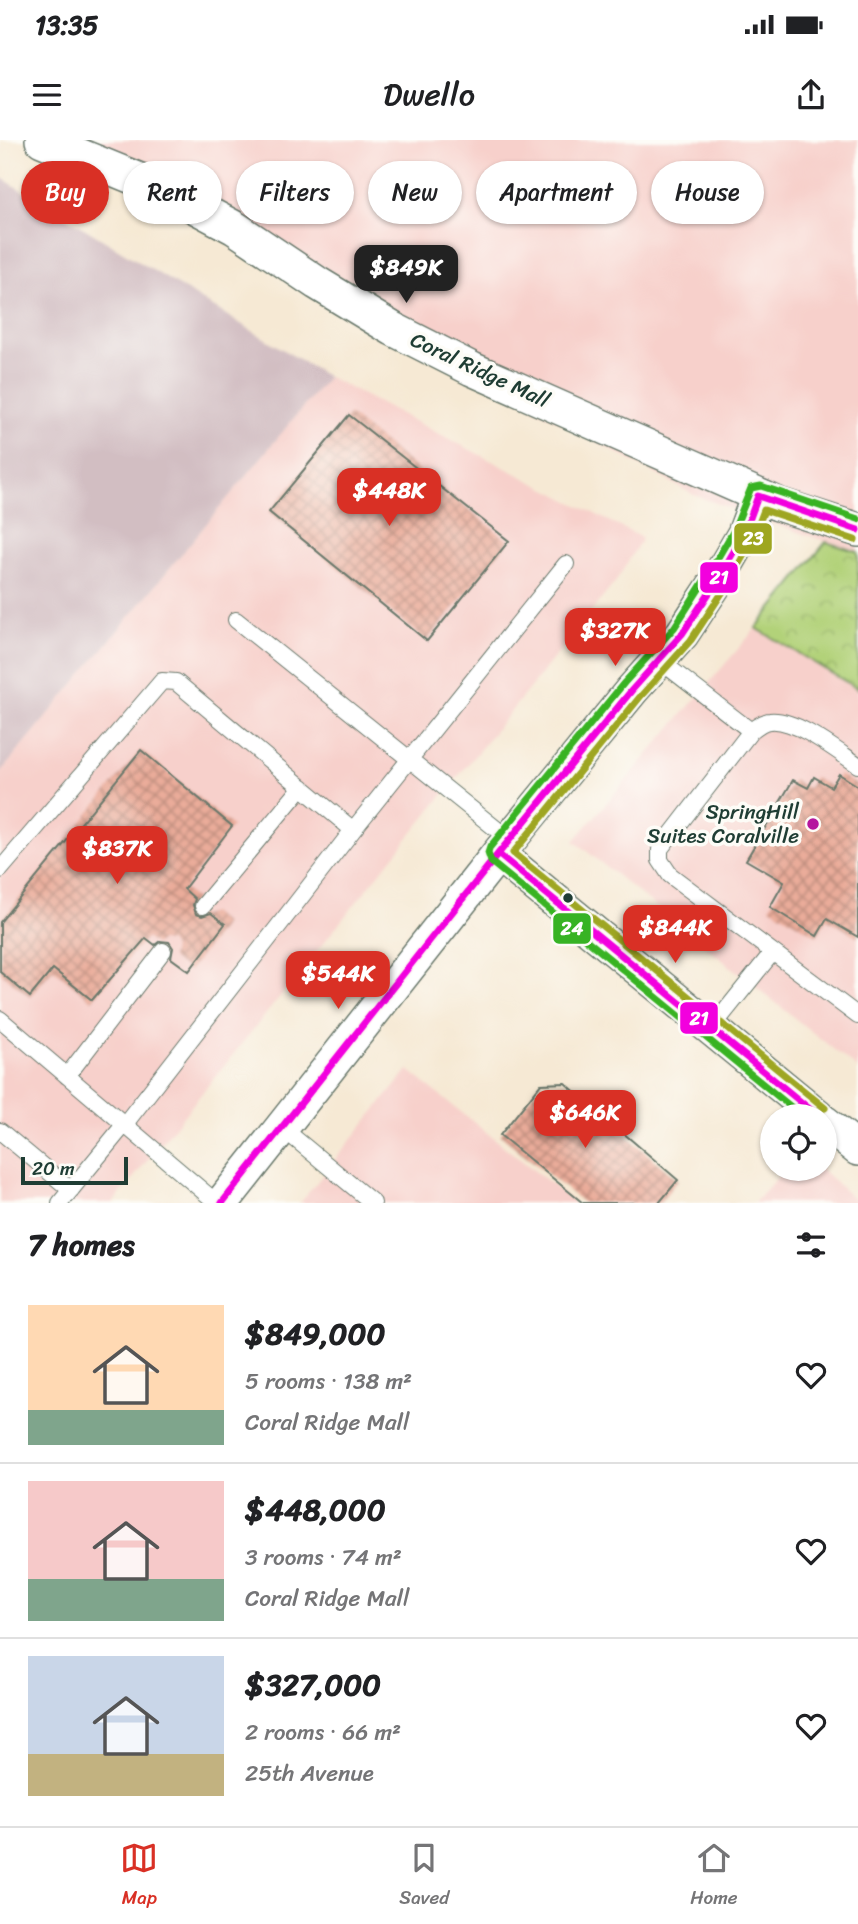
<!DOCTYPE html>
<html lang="en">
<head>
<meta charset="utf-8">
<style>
  body { margin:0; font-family:Sriracha,sans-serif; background:#f2f2f2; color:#202124; height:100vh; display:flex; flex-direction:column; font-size:26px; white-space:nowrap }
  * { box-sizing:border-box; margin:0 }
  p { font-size:23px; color:#757577 }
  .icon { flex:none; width:38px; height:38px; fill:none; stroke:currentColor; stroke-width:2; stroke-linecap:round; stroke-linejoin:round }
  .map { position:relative; height:1063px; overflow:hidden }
  .side { display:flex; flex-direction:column; background:#fff; flex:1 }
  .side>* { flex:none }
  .hud { position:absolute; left:21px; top:21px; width:817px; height:63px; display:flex; gap:14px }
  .controls { position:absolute; left:760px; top:964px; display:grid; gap:14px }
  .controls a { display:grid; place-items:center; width:77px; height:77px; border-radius:50%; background:#fff; box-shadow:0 2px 5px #0004; font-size:35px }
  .scale { position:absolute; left:21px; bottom:18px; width:107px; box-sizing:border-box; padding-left:7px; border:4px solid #1f3d34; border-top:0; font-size:19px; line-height:24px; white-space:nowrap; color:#1f3d34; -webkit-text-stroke:5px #fdfcf7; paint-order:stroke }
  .price { position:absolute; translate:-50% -60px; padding:0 16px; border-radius:14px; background:#d93025; color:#fff; font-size:23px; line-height:46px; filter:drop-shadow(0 2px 4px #0008) }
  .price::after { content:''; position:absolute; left:50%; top:42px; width:21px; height:16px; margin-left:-10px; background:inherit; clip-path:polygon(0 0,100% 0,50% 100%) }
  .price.active { background:#222; color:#fff }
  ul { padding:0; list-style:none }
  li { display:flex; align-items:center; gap:21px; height:175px; padding:0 28px }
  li+li { border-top:2px solid #e0e0e0 }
  li span { display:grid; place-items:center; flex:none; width:196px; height:140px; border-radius:0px; color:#555 }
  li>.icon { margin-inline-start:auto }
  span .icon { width:84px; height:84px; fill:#fffc; stroke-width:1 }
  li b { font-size:30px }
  h2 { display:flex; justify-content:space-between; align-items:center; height:84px; padding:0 28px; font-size:30px }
  .pill { padding:0 24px; border-radius:32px; background:#fff; box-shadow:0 2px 5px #0004; font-size:24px; line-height:63px }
  .pill.active { background:#d93025; color:#fff }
  .status { display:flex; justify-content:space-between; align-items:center; height:49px; padding:0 35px; background:#fff; direction:ltr }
  .status svg { height:19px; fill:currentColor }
  header { display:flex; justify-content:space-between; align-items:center; height:91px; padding:0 28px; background:#fff; font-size:32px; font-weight:600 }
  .menu { display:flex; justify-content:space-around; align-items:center; height:98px; border-top:2px solid #e0e0e0; background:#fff; font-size:19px; color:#757577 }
  .menu a { display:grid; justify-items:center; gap:4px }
  .menu .active { color:#d93025 }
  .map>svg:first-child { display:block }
</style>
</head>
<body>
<div class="status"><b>13:35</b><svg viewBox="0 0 49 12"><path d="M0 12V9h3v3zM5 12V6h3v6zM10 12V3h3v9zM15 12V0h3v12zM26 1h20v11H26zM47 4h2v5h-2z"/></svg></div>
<header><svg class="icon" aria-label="menu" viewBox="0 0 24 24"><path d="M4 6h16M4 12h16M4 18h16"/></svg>Dwello<svg class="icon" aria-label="share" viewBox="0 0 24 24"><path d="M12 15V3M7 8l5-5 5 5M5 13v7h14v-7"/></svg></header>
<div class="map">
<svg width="858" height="1063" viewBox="0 0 858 1063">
  <defs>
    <pattern id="park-crowns" width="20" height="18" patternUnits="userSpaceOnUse" patternTransform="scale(1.75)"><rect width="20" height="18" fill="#b2d279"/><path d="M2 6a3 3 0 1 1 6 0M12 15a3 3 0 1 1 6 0" fill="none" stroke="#99b569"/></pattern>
    <pattern id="building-cross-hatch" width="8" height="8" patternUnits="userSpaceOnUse" patternTransform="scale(1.75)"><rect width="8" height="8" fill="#eaac9a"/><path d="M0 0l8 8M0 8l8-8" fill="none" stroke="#bd8d7e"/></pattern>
  </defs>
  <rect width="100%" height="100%" fill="#fdfcf7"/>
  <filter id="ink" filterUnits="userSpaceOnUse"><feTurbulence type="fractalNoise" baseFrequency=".0143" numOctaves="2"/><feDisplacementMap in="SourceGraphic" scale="14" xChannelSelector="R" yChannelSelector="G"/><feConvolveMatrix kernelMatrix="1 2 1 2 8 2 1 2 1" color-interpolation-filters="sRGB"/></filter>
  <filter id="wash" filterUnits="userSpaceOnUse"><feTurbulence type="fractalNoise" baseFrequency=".00686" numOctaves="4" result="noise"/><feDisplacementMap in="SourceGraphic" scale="28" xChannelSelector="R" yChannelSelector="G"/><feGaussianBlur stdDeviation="1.57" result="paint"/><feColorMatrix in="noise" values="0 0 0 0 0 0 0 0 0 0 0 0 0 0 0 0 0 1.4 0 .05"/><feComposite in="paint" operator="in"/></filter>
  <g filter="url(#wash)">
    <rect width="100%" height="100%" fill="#f6e9d4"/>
    <!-- built -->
    <path fill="#f7d0cb" d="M 42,0 L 858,0 L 858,412 L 777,385 L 694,355 Z
      M 328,237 L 642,398 L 617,440 L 113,1063 L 0,1063 L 0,633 Z
      M 756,488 L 858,549 L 858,929 L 574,701 Z
      M 408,930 L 575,1063 L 300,1063 Z
      M 785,1029 L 821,1029 L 858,1063 L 754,1063 Z"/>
    <!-- industrial -->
    <path fill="#d2bec2" d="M 0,37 L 328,237 L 0,633 Z"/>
    <!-- park -->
    <path fill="url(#park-crowns)" stroke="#688856" stroke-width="2" d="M 826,402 L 858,412 L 858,549 L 756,488 Z"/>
    <g id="blocks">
      <!-- building -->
      <path fill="url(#building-cross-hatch)" d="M 349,275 L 509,401 L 427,501 L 269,372 Z
        M 141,610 L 232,686 L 184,749 L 195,759 L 193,765 L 196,774 L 202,776 L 211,773 L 225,784 L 189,831 L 171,818 L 173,808 L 169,802 L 160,801 L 155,805 L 146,798 L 92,860 L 53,829 L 30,857 L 0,832 L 0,782 Z
        M 839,634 L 858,646 L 858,797 L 827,779 L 817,796 L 770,767 L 784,742 L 746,720 L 793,640 L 808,648 L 814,637 L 831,647 Z
        M 565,943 L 678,1040 L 659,1063 L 583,1063 L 500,995 L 541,944 Z"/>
    </g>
  </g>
  <g filter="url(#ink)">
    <use href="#blocks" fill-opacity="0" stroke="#6a796c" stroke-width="2"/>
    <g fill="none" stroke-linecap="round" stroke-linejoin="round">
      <!-- lane casing -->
      <g stroke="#6a796c" stroke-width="18">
        <path id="lane" d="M 236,480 L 510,700
          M 659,520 L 751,591 L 660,709 L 660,720 L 670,735 L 858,876
          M 751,591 C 756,587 764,581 770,581 C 795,578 837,611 858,625
          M 0,730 L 162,541 L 176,542 L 353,690
          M 203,766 L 302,647
          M 0,879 L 217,1063
          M 711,889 L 772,813
          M 67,936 L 163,811
          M 281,987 L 373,1063
          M 0,991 L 71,1050
          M 60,1063 L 124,985 L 353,690 L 566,424"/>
      </g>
      <!-- street casing -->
      <g stroke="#6a796c" stroke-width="36">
        <path id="street" d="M 42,0 L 162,49 L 235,88 L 317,143 L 393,189 L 472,229 L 778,364 L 858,390
          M 498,714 L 818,976
          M 824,982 L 858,1009
          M 222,1063 L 498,714 L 632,550 L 682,494 L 715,444 L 744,394 L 758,356"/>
      </g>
      <!-- lane -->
      <use href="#lane" stroke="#fff" stroke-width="16"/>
      <!-- street -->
      <use href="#street" stroke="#fff" stroke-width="33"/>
      <!-- bus-1 casing -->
      <g stroke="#fdfcf7" stroke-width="12">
        <path id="bus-1" d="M 498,714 L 818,976
          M 222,1063 L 498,714 L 632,550 L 682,494 L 715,444 L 744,394 L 758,356 L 858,390"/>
      </g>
      <!-- bus-2 casing -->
      <g stroke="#fdfcf7" stroke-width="12">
        <path id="bus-2" d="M 825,968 L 513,713 L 640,557 L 691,500 L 724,450 L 753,399 L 764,370 L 855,400"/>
      </g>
      <!-- bus-3 casing -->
      <g stroke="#fdfcf7" stroke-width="12">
        <path id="bus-3" d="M 802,976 L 491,722 L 488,713 L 490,707 L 624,543 L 674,488 L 706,438 L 734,390 L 751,348 L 761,346 L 858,379"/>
      </g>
      <!-- bus-1 -->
      <use href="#bus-1" stroke="#f200de" stroke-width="7"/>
      <!-- bus-2 -->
      <use href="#bus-2" stroke="#9ea620" stroke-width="7"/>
      <!-- bus-3 -->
      <use href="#bus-3" stroke="#37b324" stroke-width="7"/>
    </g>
  </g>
  <!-- markers -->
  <circle fill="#b5179e" stroke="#fdfcf7" stroke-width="2.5" cx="813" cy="684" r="7"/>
  <circle fill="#1f3d34" stroke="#fdfcf7" stroke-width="2.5" cx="568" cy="758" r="6"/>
  <g text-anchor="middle" stroke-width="7" stroke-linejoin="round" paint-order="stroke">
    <!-- street labels -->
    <g font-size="21" fill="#1f3d34" stroke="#fdfcf7">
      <text transform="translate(480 230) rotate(25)" y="7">Coral Ridge Mall</text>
    </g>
    <!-- poi labels -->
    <g font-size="21" fill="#1f3d34" stroke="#fdfcf7" text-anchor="end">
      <text x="799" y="679">SpringHill<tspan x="799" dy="24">Suites Coralville</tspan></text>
    </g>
  </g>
  <g stroke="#fdfcf7" stroke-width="2.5">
    <rect x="733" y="382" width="40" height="33" rx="7" fill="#9ea620"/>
    <rect x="699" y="421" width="40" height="33" rx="7" fill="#f200de"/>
    <rect x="552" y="772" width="40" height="33" rx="7" fill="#37b324"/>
    <rect x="679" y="861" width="40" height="34" rx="7" fill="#f200de"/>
  </g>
  <g font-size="19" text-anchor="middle" font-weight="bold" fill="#fff">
    <text x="753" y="405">23</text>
    <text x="719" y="444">21</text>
    <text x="572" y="795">24</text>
    <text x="699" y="885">21</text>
  </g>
</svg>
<div class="controls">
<a><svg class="icon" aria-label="locate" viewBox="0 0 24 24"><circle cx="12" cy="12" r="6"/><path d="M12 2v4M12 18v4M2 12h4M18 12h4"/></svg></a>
</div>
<div class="scale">20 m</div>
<b class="price active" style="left:406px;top:165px">$849K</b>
<b class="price" style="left:389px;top:388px">$448K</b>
<b class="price" style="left:615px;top:528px">$327K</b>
<b class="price" style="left:117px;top:746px">$837K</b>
<b class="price" style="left:675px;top:825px">$844K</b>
<b class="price" style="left:338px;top:871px">$544K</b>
<b class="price" style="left:585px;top:1010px">$646K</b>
<div class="hud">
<a class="pill active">Buy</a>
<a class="pill">Rent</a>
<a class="pill">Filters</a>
<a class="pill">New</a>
<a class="pill">Apartment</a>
<a class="pill">House</a>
</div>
</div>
<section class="side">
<h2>7 homes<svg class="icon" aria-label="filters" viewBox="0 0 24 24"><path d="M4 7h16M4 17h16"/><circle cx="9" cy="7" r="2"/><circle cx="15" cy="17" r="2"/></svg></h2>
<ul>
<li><span style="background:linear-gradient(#ffd9b3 75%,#7fa58c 0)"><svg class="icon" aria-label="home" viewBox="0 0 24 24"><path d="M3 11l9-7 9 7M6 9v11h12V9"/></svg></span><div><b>$849,000</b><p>5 rooms · 138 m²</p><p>Coral Ridge Mall</p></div><svg class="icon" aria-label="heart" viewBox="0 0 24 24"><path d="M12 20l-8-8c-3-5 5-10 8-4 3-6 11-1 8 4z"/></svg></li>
<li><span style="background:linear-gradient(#f6c9c9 70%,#7fa58c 0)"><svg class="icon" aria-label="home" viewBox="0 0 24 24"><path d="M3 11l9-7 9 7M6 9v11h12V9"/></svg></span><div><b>$448,000</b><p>3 rooms · 74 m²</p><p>Coral Ridge Mall</p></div><svg class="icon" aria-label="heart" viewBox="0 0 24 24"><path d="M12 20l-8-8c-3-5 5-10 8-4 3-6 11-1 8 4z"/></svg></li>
<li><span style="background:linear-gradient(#c9d6e8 70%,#c2b280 0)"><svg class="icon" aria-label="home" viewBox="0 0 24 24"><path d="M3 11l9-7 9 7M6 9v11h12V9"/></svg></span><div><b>$327,000</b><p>2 rooms · 66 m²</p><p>25th Avenue</p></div><svg class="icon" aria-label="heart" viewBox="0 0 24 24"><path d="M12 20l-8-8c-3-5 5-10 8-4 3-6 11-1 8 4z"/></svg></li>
</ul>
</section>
<nav class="menu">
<a class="active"><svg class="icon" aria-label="map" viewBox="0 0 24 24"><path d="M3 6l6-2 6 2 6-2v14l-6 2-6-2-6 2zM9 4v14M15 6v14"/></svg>Map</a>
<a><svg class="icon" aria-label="saved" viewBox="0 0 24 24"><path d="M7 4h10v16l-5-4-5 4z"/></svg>Saved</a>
<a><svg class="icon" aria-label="home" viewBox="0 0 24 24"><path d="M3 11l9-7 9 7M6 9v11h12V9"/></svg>Home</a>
</nav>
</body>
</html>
